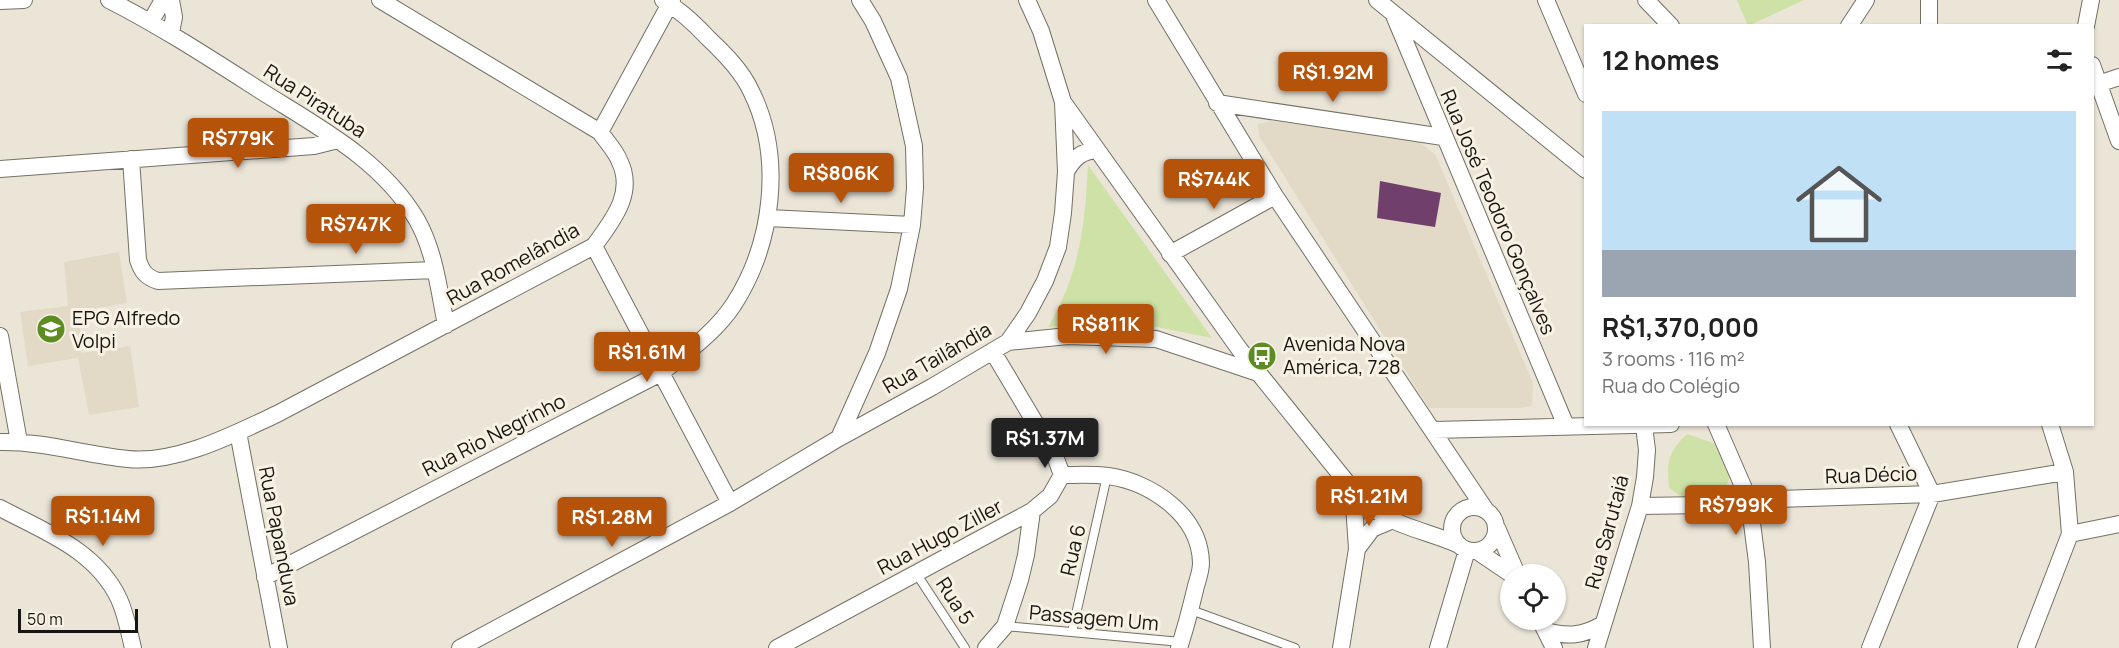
<!DOCTYPE html>
<html lang="en">
<head>
<meta charset="utf-8">
<style>
  body { margin:0; font-family:Manrope,sans-serif; background:#f6f6f6; color:#222; height:100vh; display:flex; flex-direction:column; font-size:22px; white-space:nowrap }
  * { box-sizing:border-box; margin:0 }
  p { font-size:20px; color:#767676 }
  .icon { flex:none; width:33px; height:33px; fill:none; stroke:currentColor; stroke-width:2; stroke-linecap:round; stroke-linejoin:round }
  .map { position:relative; flex:1; overflow:hidden }
  .drawer { position:absolute; left:1584px; top:24px; width:510px; height:402px; display:flex; flex-direction:column; background:#fff; border-radius:0px; box-shadow:0 2px 4px #0004 }
  .drawer>* { flex:none }
  .tools { position:absolute; left:1500px; top:564px; display:grid; gap:12px }
  .tools a { display:grid; place-items:center; width:66px; height:66px; border-radius:50%; background:#fff; box-shadow:0 2px 4px #0004; font-size:30px }
  .scale { position:absolute; left:18px; bottom:15px; width:120px; box-sizing:border-box; padding-left:6px; border:3px solid #181612; border-top:0; font-size:16px; line-height:21px; white-space:nowrap; color:#181612; -webkit-text-stroke:4px #f8f2e5; paint-order:stroke }
  .price { position:absolute; translate:-50% -51px; padding:0 14px; border-radius:6px; background:#b45309; color:#fff; font-size:20px; line-height:39px; filter:drop-shadow(0 2px 3px #0008) }
  .price::after { content:''; position:absolute; left:50%; top:36px; width:18px; height:14px; margin-left:-9px; background:inherit; clip-path:polygon(0 0,100% 0,50% 100%) }
  .price.current { background:#222; color:#fff }
  ul { padding:0; list-style:none }
  li { display:grid; align-content:center; gap:12px; height:318px; padding:0 18px }
  li+li { border-top:2px solid #e0e0e0 }
  li span { display:grid; place-items:center; height:186px; border-radius:0px; color:#555 }
  li>.icon { margin-inline-start:auto }
  span .icon { width:108px; height:108px; fill:#fffc; stroke-width:1 }
  li b { font-size:26px }
  h2 { display:flex; justify-content:space-between; align-items:center; height:72px; padding:0 18px; font-size:26px }
  .map>svg:first-child { display:block }
</style>
</head>
<body>
<div class="map">
<svg width="2119" height="648" viewBox="0 0 2119 648">
  <rect width="100%" height="100%" fill="#ebe5d8"/>
  <!-- built -->
  <path fill="#e2dac6" d="M 1272,121 L 1416,140 L 1435,154 L 1533,383 L 1532,406 L 1519,408 L 1429,408 L 1259,136 L 1258,124 Z
    M 119,252 L 127,303 L 79,311 L 81,353 L 130,346 L 139,407 L 89,415 L 78,358 L 28,366 L 20,312 L 68,306 L 64,262 Z"/>
  <!-- green -->
  <path fill="#cee1a6" d="M 1737,0 L 1804,0 L 1748,26 Z
    M 1088,165 L 1212,338 L 1117,319 L 1048,327 C 1080,273 1085,226 1088,165 Z
    M 1687,434 L 1716,444 L 1731,475 L 1722,495 L 1683,498 L 1669,488 C 1667,461 1667,454 1687,434 Z"/>
  <!-- building -->
  <path fill="#713f6c" d="M 1380,181 L 1441,193 L 1435,227 L 1377,218 Z"/>
  <g fill="none" stroke-linecap="round" stroke-linejoin="round">
    <!-- lane casing -->
    <g stroke="#757064" stroke-width="10">
      <path id="lane" d="M 916,573 L 965,648
        M 1191,610 L 1295,648
        M 1005,626 L 1181,642
        M 1072,632 L 1107,476"/>
    </g>
    <!-- street casing -->
    <g stroke="#757064" stroke-width="18">
      <path id="street" d="M 109,0 C 162,27 211,59 261,91 C 318,127 382,160 417,220 C 435,252 439,290 446,325
        M 1027,0 L 1041,31 L 1063,102 L 1240,350 L 1353,490 C 1361,498 1369,506 1378,512 C 1402,528 1433,533 1459,545
        M 1156,0 L 1275,196 L 1485,509
        M 1377,0 L 1586,170
        M 1546,0 L 1586,94
        M 1646,0 L 1671,26
        M 1929,0 L 1929,26
        M 0,1 L 24,0
        M 1393,13 L 1566,426
        M 151,21 L 163,0
        M 1849,26 L 1866,0
        M 2086,26 L 2091,0
        M 171,33 L 174,17 L 171,0
        M 2092,65 L 2119,141
        M 2098,84 L 2119,77
        M 1217,103 L 1443,137
        M 600,132 L 672,0
        M 131,159 L 138,260 C 142,272 146,277 158,281 L 435,270
        M 0,169 L 314,146 L 338,140
        M 1066,172 C 1073,159 1081,151 1097,150
        M 768,218 L 912,225
        M 594,246 L 730,503
        M 1170,254 L 1275,196
        M 0,336 L 19,442
        M 1008,342 L 1068,336 L 1156,339 L 1258,373
        M 993,352 L 1055,456 L 1062,475
        M 1716,424 L 1749,500 L 1757,562 L 1762,648
        M 1433,430 L 1671,424
        M 238,432 L 279,648
        M 839,438 L 877,353 L 899,289 L 912,225 L 915,188 L 914,146 L 899,78 L 873,21 L 860,0
        M 0,442 C 43,441 86,455 128,459 C 177,464 234,434 277,414 L 594,246 C 612,221 636,193 619,160 C 615,150 606,141 600,132 L 380,0
        M 1640,506 L 1706,505 L 1749,500 L 1932,494 L 2065,472
        M1452 529a22 22 0 1 1 44 0a22 22 0 1 1-44 0Z
        M 0,508 C 45,532 96,550 119,599 C 126,614 129,632 133,648
        M 1497,528 L 1517,574
        M 2070,534 L 2119,524
        M 1357,549 L 1372,529 L 1393,520
        M 1477,551 L 1511,574
        M 265,577 L 661,373 C 687,352 715,333 734,304 C 773,243 784,157 751,91 C 742,71 724,53 708,38 C 695,24 680,10 663,0
        M 1540,620 L 1554,648
        M 1546,631 C 1568,637 1583,636 1603,624
        M 460,648 L 730,503 L 839,438 L 932,387 L 1008,342 L 1028,313 L 1045,281 L 1058,247 L 1063,213 L 1066,172 L 1063,102
        M 777,648 L 1032,511 L 1050,496 L 1062,475 C 1077,475 1093,474 1108,476 C 1151,482 1200,515 1201,563 C 1201,571 1198,579 1196,586 C 1191,607 1186,627 1179,648
        M 986,648 L 1005,626 L 1020,580 L 1026,555 L 1032,511
        M 1341,648 L 1357,549 L 1353,490
        M 1438,648 L 1467,550
        M 1596,648 L 1640,506 L 1645,477 L 1647,450 L 1644,426
        M 1870,648 L 1932,494 L 1898,424
        M 2026,648 L 2070,534 L 2065,472 L 2050,424"/>
    </g>
    <!-- lane -->
    <use href="#lane" stroke="#fff" stroke-width="8"/>
    <!-- street -->
    <use href="#street" stroke="#fff" stroke-width="16"/>
  </g>
  <!-- icons -->
  <defs>
    <g id="school-disc" transform="scale(1.5)"><circle r="9.5" fill="#5c8c22" stroke="#f8f2e5"/><path d="M0-5L7-2L0 1L-7-2ZM-4 1L0 2.5L4 1V4Q0 6-4 4Z" fill="#fff"/></g>
    <g id="bus-disc" transform="scale(1.5)"><circle r="9.5" fill="#5c8c22" stroke="#f8f2e5"/><path d="M-5-6H5V4H4V6H2V4H-2V6H-4V4H-5ZM-3.5-4V0h7V-4ZM-3.5 1.2v1.5H-2V1.2ZM2 1.2v1.5H3.5V1.2Z" fill="#fff"/></g>
  </defs>
  <g fill-rule="evenodd">
    <use href="#school-disc" x="51" y="329"/>
    <use href="#bus-disc" x="1262" y="356"/>
  </g>
  <g text-anchor="middle" stroke-width="6" stroke-linejoin="round" paint-order="stroke">
    <!-- street labels -->
    <g font-size="20" fill="#181612" stroke="#f8f2e5">
      <text transform="translate(315 101) rotate(33)" y="7">Rua Piratuba</text>
      <text transform="translate(1498 212) rotate(67)" y="7">Rua José Teodoro Gonçalves</text>
      <text transform="translate(513 264) rotate(-29)" y="7">Rua Romelândia</text>
      <text transform="translate(937 358) rotate(-30)" y="7">Rua Tailândia</text>
      <text transform="translate(494 435) rotate(-27)" y="7">Rua Rio Negrinho</text>
      <text transform="translate(1871 475) rotate(-2)" y="7">Rua Décio</text>
      <text transform="translate(1607 532) rotate(-75)" y="7">Rua Sarutaiá</text>
      <text transform="translate(279 536) rotate(79)" y="7">Rua Papanduva</text>
      <text transform="translate(940 537) rotate(-28)" y="7">Rua Hugo Ziller</text>
      <text transform="translate(1073 550) rotate(-77)" y="7">Rua 6</text>
      <text transform="translate(955 601) rotate(57)" y="7">Rua 5</text>
      <text transform="translate(1094 618) rotate(5)" y="7">Passagem Um</text>
    </g>
    <!-- poi labels -->
    <g font-size="20" fill="#181612" stroke="#f8f2e5" text-anchor="start">
      <text x="72" y="325">EPG Alfredo<tspan x="72" dy="23">Volpi</tspan></text>
      <text x="1283" y="351">Avenida Nova<tspan x="1283" dy="23">América, 728</tspan></text>
    </g>
  </g>
</svg>
<div class="tools">
<a><svg class="icon" aria-label="locate" viewBox="0 0 24 24"><circle cx="12" cy="12" r="6"/><path d="M12 2v4M12 18v4M2 12h4M18 12h4"/></svg></a>
</div>
<div class="scale">50 m</div>
<b class="price" style="left:1333px;top:103px">R$1.92M</b>
<b class="price" style="left:238px;top:169px">R$779K</b>
<b class="price" style="left:841px;top:204px">R$806K</b>
<b class="price" style="left:1214px;top:210px">R$744K</b>
<b class="price" style="left:356px;top:255px">R$747K</b>
<b class="price" style="left:1106px;top:355px">R$811K</b>
<b class="price" style="left:647px;top:383px">R$1.61M</b>
<b class="price current" style="left:1045px;top:469px">R$1.37M</b>
<b class="price" style="left:1369px;top:527px">R$1.21M</b>
<b class="price" style="left:1736px;top:536px">R$799K</b>
<b class="price" style="left:103px;top:547px">R$1.14M</b>
<b class="price" style="left:612px;top:548px">R$1.28M</b>
<section class="drawer">
<h2>12 homes<svg class="icon" aria-label="filters" viewBox="0 0 24 24"><path d="M4 7h16M4 17h16"/><circle cx="9" cy="7" r="2"/><circle cx="15" cy="17" r="2"/></svg></h2>
<ul>
<li><span style="background:linear-gradient(#bfe0f5 75%,#9aa5b1 0)"><svg class="icon" aria-label="home" viewBox="0 0 24 24"><path d="M3 11l9-7 9 7M6 9v11h12V9"/></svg></span><div><b>R$1,370,000</b><p>3 rooms · 116 m²</p><p>Rua do Colégio</p></div></li>
</ul>
</section>
</div>
</body>
</html>
